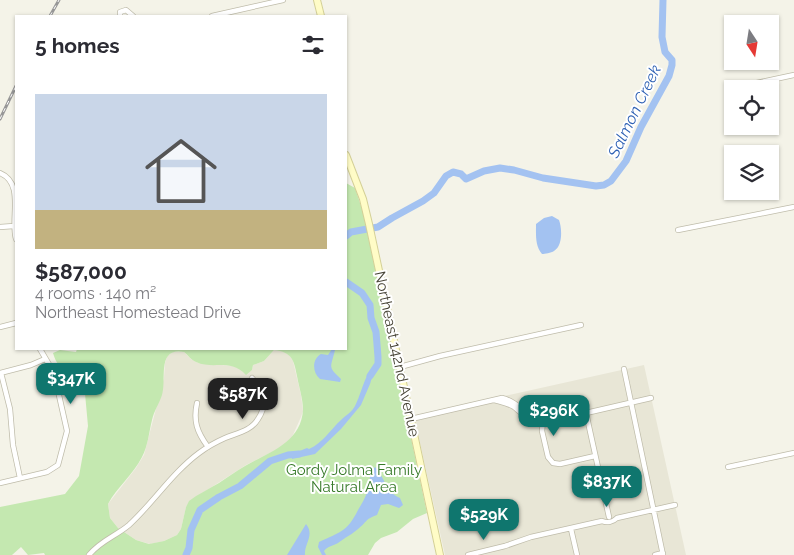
<!DOCTYPE html>
<html lang="en">
<head>
<meta charset="utf-8">
<style>
  body { margin:0; font-family:Raleway,sans-serif; background:#f2f2f3; color:#2b2b33; height:100vh; display:flex; flex-direction:column; font-size:19px; white-space:nowrap }
  * { box-sizing:border-box; margin:0 }
  p { font-size:16px; color:#7c7c81 }
  .icon { flex:none; width:28px; height:28px; fill:none; stroke:currentColor; stroke-width:2; stroke-linecap:round; stroke-linejoin:round }
  .map { position:relative; flex:1; overflow:hidden }
  .side { position:absolute; left:15px; top:15px; width:332px; height:335px; display:flex; flex-direction:column; background:#fff; border-radius:0px; box-shadow:0 1px 4px #0004 }
  .side>* { flex:none }
  .needle { width:32px; rotate:168deg }
  .fabs { position:absolute; left:724px; top:15px; display:grid; gap:10px }
  .fabs a { display:grid; place-items:center; width:55px; height:55px; border-radius:0px; background:#fff; box-shadow:0 1px 4px #0004; font-size:25px }
  .price { position:absolute; translate:-50% -42px; padding:0 11px; border-radius:10px; background:#0f766e; color:#fff; font-size:16px; line-height:32px; filter:drop-shadow(0 1px 2px #0008) }
  .price::after { content:''; position:absolute; left:50%; top:30px; width:15px; height:11px; margin-left:-8px; background:inherit; clip-path:polygon(0 0,100% 0,50% 100%) }
  .price.on { background:#222; color:#fff }
  ul { padding:0; list-style:none }
  li { display:grid; align-content:center; gap:10px; height:265px; padding:0 20px }
  li span { display:grid; place-items:center; height:155px; border-radius:0px; color:#555 }
  li>.icon { margin-inline-start:auto }
  span .icon { width:90px; height:90px; fill:#fffc; stroke-width:1 }
  li b { font-size:21px }
  h2 { display:flex; justify-content:space-between; align-items:center; height:60px; padding:0 20px; font-size:21px }
  .map>svg:first-child { display:block }
</style>
</head>
<body>
<div class="map">
<svg width="794" height="555" viewBox="0 0 794 555">
  <rect width="100%" height="100%" fill="#f4f3e8"/>
  <!-- residential -->
  <path fill="#e8e6d6" d="M 274,350 L 282,351 L 289,354 L 293,361 L 301,395 L 303,411 L 301,417 L 292,437 L 282,447 L 246,465 L 190,501 L 186,507 L 181,529 L 177,535 L 164,541 L 150,544 L 136,540 L 118,528 L 110,518 L 108,504 L 136,468 L 144,455 L 164,378 L 165,363 L 167,356 L 173,352 L 184,352 L 191,359 L 198,363 L 234,366 L 247,372 L 252,370 L 253,365 L 264,361 Z
    M 644,365 L 686,555 L 445,555 L 414,416 Z"/>
  <!-- green -->
  <path fill="#c4e8b0" fill-rule="evenodd" d="M 346,183 L 355,188 L 363,212 L 427,513 L 413,519 L 397,532 L 381,538 L 375,543 L 368,555 L 45,555 L 44,553 L 28,555 L 21,547 L 12,555 L 0,555 L 0,507 L 65,494 L 79,476 L 88,426 L 83,372 L 72,374 C 61,369 56,364 53,353 L 60,350 L 76,352 L 77,349 L 346,349 ZM 274,350 C 292,352 294,360 297,376 C 299,387 303,399 303,410 C 301,443 269,452 245,466 C 236,471 228,477 219,483 C 209,489 198,494 189,501 L 186,507 L 181,529 L 177,535 L 164,541 L 149,544 L 136,540 L 118,528 L 110,518 L 108,504 C 117,487 133,475 142,457 C 148,446 149,432 152,420 C 154,411 159,404 162,395 C 167,379 156,347 184,352 C 188,355 191,360 196,362 C 213,370 230,358 246,375 L 252,370 L 253,365 L 264,361 Z"/>
  <!-- water -->
  <path fill="#a3c2f1" d="M 552,216 L 559,220 C 562,228 563,246 554,251 C 551,253 545,254 542,254 C 535,246 536,235 536,224 L 544,218 Z
    M 332,349 L 335,349 L 335,350 C 331,368 327,366 341,379 L 340,382 L 320,379 C 312,372 312,359 321,354 L 328,355 Z
    M 376,364 L 370,384 L 361,405 L 341,429 L 315,454 L 292,459 L 292,454 L 307,448 L 309,449 C 323,443 330,430 341,420 C 346,415 352,412 355,406 C 362,393 364,374 376,364 Z
    M 375,467 C 385,477 385,492 400,498 L 403,505 L 399,508 L 388,504 L 381,505 L 377,515 C 365,519 367,522 358,529 C 354,533 343,539 338,543 C 333,546 328,546 324,551 L 326,555 L 322,555 L 318,547 L 319,542 C 340,532 347,532 358,510 C 362,503 366,497 368,489 C 371,480 368,473 375,467 Z
    M 306,524 C 315,535 304,544 305,555 L 287,555 Z"/>
  <g fill="none" stroke-linecap="round" stroke-linejoin="round">
    <!-- river -->
    <path stroke="#a3c2f1" stroke-width="7" d="M 346,236 L 351,232 L 378,227 L 392,218 L 423,201 L 434,193 L 446,176 L 453,172 L 461,174 L 466,179 L 484,171 L 500,168 L 514,170 L 543,178 L 596,186 L 604,185 L 611,181 L 626,161 L 641,127 L 669,76 L 672,65 L 672,60 L 665,52 L 662,37 L 663,0
      M 346,282 L 362,293 L 370,305 L 371,318 L 376,332 L 378,357 L 378,364 L 370,376
      M 186,555 L 189,548 L 191,530 L 200,510 L 219,497 L 240,486 L 270,461 L 288,455 L 299,454"/>
    <!-- street casing -->
    <g stroke="#bfbcaa" stroke-width="6">
      <path id="street" d="M 120,16 L 120,12 L 126,10 L 133,16
        M 212,16 L 283,0
        M 752,84 L 794,75
        M 0,173 C 25,183 10,219 16,239
        M 0,227 L 14,226
        M 678,230 L 794,207
        M 0,327 L 16,323
        M 400,367 L 440,356 L 581,325
        M 624,369 L 663,555
        M 0,373 L 31,365 L 45,359
        M 1,373 L 10,409 L 13,445 L 20,478
        M 494,400 C 501,402 508,403 514,407 C 519,411 524,416 530,419 C 543,426 572,421 585,413
        M 197,403 C 193,421 197,432 208,447
        M 586,413 L 609,517
        M 411,419 L 502,398 C 517,401 524,414 538,418 C 553,422 570,412 586,413 L 651,398
        M 543,420 L 542,431 L 548,457 L 553,463 L 560,464 L 595,456
        M 728,467 L 794,453
        M 0,483 L 47,472 L 58,465 L 67,431 L 54,373 L 40,349
        M 571,529 L 577,555
        M 89,555 C 100,541 116,536 129,525 C 154,502 172,473 199,453 C 207,447 216,442 225,438 C 237,433 251,431 258,419 C 268,404 264,390 252,378
        M 468,555 L 505,546 L 531,537 L 602,521 C 607,523 613,522 617,518 L 675,505
        M 655,555 L 663,553"/>
    </g>
    <!-- secondary casing -->
    <g stroke="#d4d097" stroke-width="8">
      <path id="secondary" d="M 317,0 L 321,16
        M 346,155 L 363,199 L 369,224 L 440,555"/>
    </g>
    <!-- street -->
    <use href="#street" stroke="#fff" stroke-width="4.5"/>
    <!-- secondary -->
    <use href="#secondary" stroke="#fffcc7" stroke-width="6"/>
    <!-- rail casing -->
    <g stroke="#979797" stroke-width="3">
      <path id="rail" d="M 50,16 L 59,0
        M 0,119 L 16,86"/>
    </g>
    <!-- rail -->
    <use href="#rail" stroke="#fff" stroke-width="1" stroke-dasharray="4" stroke-linecap="butt"/>
  </g>
  <g text-anchor="middle" stroke-width="4" stroke-linejoin="round" paint-order="stroke">
    <!-- street labels -->
    <g font-size="15" fill="#474436" stroke="#fff">
      <text transform="translate(397 354) rotate(78)" y="5">Northeast 142nd Avenue</text>
    </g>
    <!-- park labels -->
    <g font-size="15" fill="#377a29" stroke="#fff">
      <text x="354" y="475">Gordy Jolma Family<tspan x="354" dy="17">Natural Area</tspan></text>
    </g>
    <!-- water labels -->
    <g font-size="16" font-style="italic" fill="#2e61b4" stroke="#fff">
      <text transform="translate(634 111) rotate(-64)" y="6">Salmon Creek</text>
    </g>
  </g>
</svg>
<div class="fabs">
<a><svg class="needle" viewBox="-14 -14 28 28"><path d="M0-13l5 13h-10z" fill="#e53935"/><path d="M0 13l5-13h-10z" fill="#7c7c81"/></svg></a>
<a><svg class="icon" aria-label="locate" viewBox="0 0 24 24"><circle cx="12" cy="12" r="6"/><path d="M12 2v4M12 18v4M2 12h4M18 12h4"/></svg></a>
<a><svg class="icon" aria-label="layers" viewBox="0 0 24 24"><path d="M12 4l9 5-9 5-9-5zM3 14l9 5 9-5"/></svg></a>
</div>
<b class="price" style="left:71px;top:405px">$347K</b>
<b class="price on" style="left:243px;top:420px">$587K</b>
<b class="price" style="left:554px;top:437px">$296K</b>
<b class="price" style="left:607px;top:508px">$837K</b>
<b class="price" style="left:484px;top:541px">$529K</b>
<section class="side">
<h2>5 homes<svg class="icon" aria-label="filters" viewBox="0 0 24 24"><path d="M4 7h16M4 17h16"/><circle cx="9" cy="7" r="2"/><circle cx="15" cy="17" r="2"/></svg></h2>
<ul>
<li><span style="background:linear-gradient(#c9d6e8 75%,#c2b280 0)"><svg class="icon" aria-label="home" viewBox="0 0 24 24"><path d="M3 11l9-7 9 7M6 9v11h12V9"/></svg></span><div><b>$587,000</b><p>4 rooms · 140 m²</p><p>Northeast Homestead Drive</p></div></li>
</ul>
</section>
</div>
</body>
</html>
